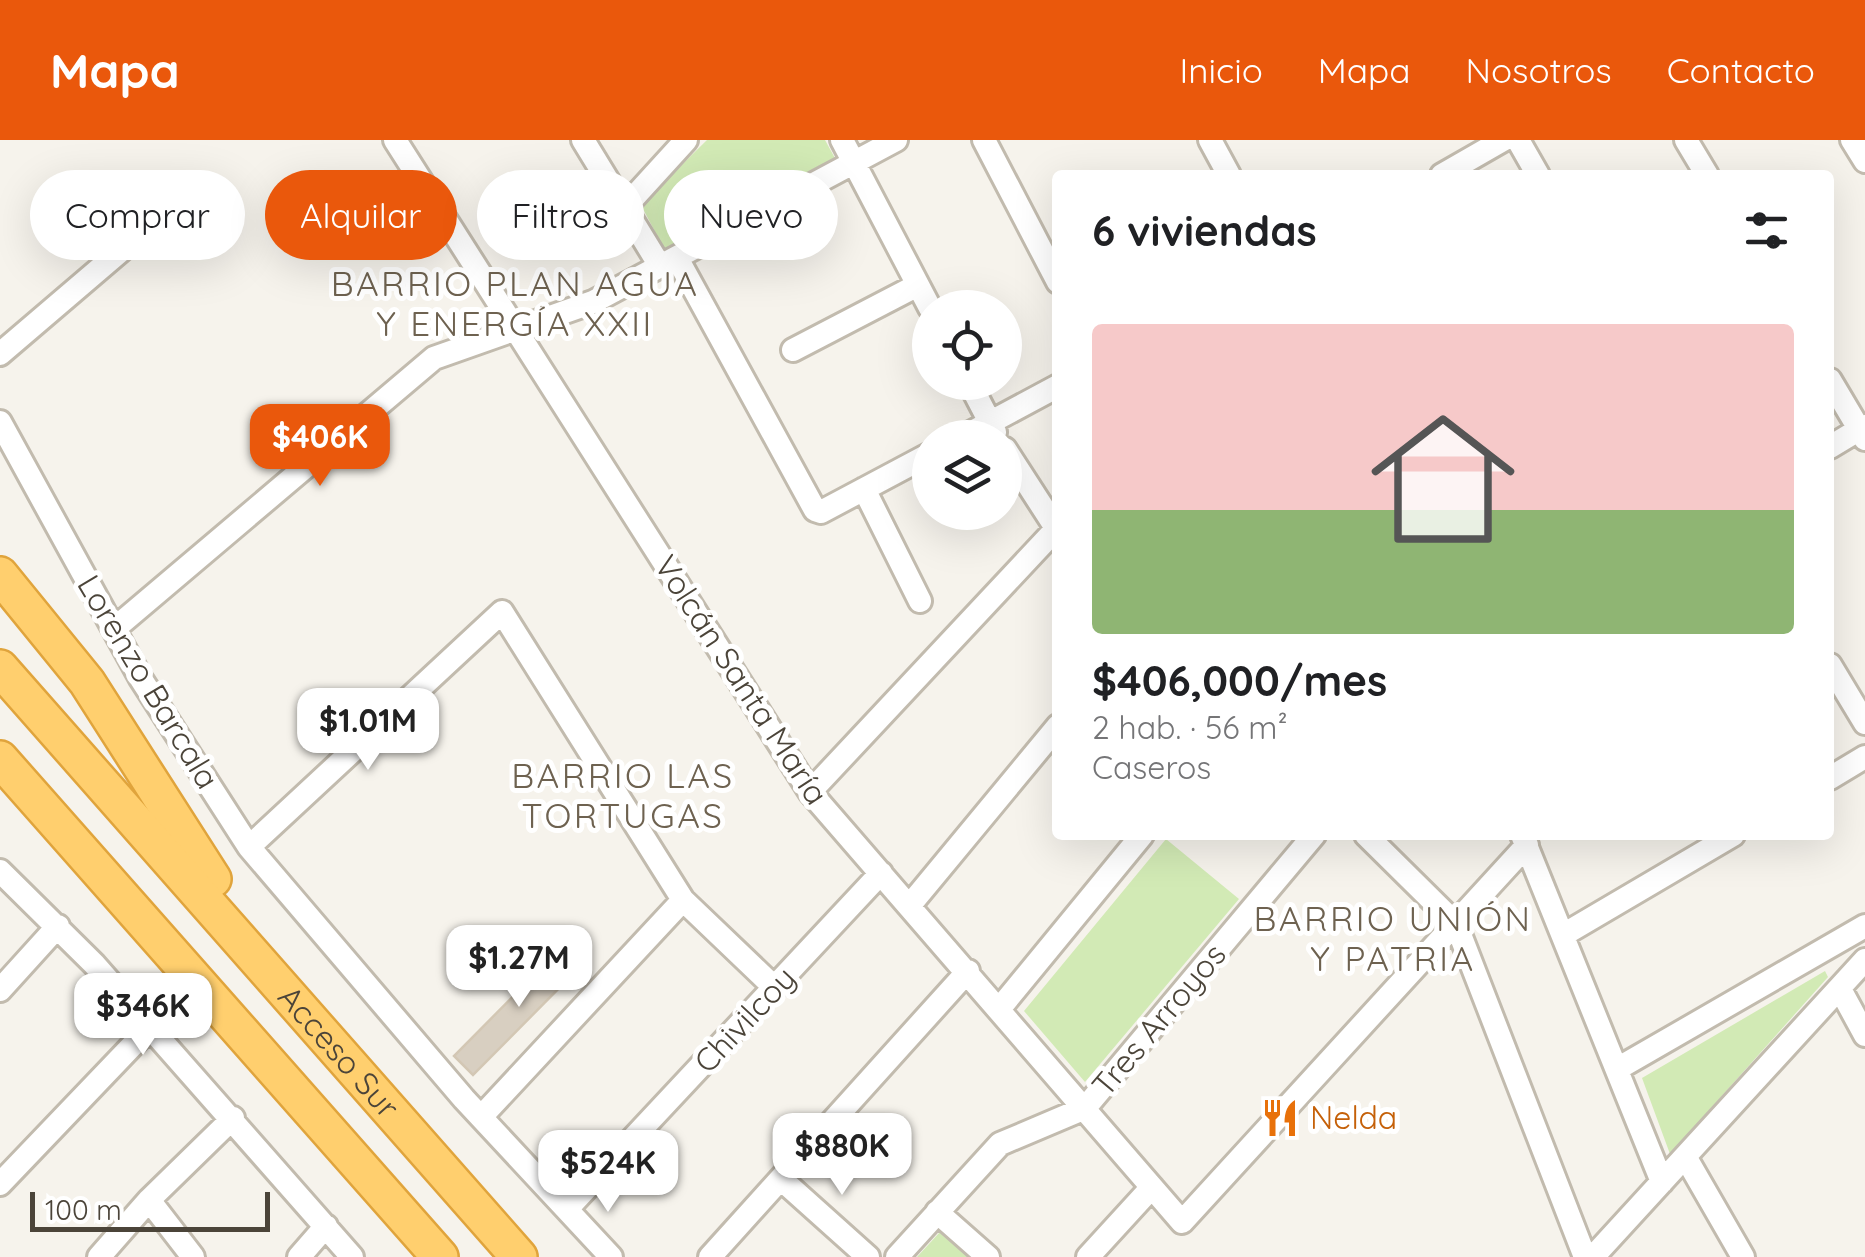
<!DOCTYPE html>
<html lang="es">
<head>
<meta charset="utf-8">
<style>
  body { margin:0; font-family:Quicksand,sans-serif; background:#f2f2f2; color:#202124; height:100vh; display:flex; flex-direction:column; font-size:38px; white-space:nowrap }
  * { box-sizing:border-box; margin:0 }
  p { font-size:32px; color:#757577 }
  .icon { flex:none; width:55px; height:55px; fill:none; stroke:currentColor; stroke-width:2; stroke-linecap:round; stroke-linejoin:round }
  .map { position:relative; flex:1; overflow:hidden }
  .details { position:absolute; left:1052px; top:30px; width:782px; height:670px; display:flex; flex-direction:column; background:#fff; border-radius:10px; box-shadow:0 10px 40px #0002 }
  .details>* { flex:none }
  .top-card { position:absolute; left:30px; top:30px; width:872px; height:90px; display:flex; gap:20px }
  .tools { position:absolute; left:912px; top:150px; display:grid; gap:20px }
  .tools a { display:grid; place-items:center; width:110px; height:110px; border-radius:50%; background:#fff; box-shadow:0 10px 40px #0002; font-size:50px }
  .scale { position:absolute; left:30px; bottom:25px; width:240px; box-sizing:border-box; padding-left:10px; border:5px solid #4b4439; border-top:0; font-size:28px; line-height:35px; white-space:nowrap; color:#4b4439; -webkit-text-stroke:8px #fff; paint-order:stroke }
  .price { position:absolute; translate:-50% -85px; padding:0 22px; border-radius:20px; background:#fff; color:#222; font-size:32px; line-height:65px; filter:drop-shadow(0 2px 5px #0008) }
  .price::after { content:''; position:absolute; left:50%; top:60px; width:30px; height:22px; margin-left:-15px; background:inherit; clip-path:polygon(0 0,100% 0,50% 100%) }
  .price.current { background:#ea580c; color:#fff }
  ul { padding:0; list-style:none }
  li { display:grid; align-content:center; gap:20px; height:530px; padding:0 40px }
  li span { display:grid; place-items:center; height:310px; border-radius:10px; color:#555 }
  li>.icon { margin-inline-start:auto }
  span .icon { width:180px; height:180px; fill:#fffc; stroke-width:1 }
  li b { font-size:42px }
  h2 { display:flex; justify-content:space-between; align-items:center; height:120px; padding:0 40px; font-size:42px }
  .tag { padding:0 35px; border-radius:45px; background:#fff; box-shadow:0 10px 40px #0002; font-size:35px; line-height:90px }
  .tag.current { background:#ea580c; color:#fff }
  header { display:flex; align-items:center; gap:60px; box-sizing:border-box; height:140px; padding:0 50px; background:#ea580c; color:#fff }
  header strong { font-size:48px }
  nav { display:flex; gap:55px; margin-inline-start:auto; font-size:35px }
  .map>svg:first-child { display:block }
</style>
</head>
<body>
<header>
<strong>Mapa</strong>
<nav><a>Inicio</a><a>Mapa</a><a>Nosotros</a><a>Contacto</a></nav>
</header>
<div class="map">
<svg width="1865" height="1117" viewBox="0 0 1865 1117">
  <rect width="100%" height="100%" fill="#f6f3ec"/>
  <!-- green -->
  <path fill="#d2eab5" d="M 707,0 L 825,0 L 836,20 L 664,109 L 641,65 Z
    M 1166,699 L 1239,759 L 1085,942 L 1024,871 Z
    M 1825,831 L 1828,837 L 1670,1014 L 1642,938 Z
    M 940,1092 L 969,1117 L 917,1117 Z"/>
  <!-- building -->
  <path fill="#d8cfc1" stroke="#d3c7b4" stroke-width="2.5" d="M 565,804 L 584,823 L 473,935 L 454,916 Z"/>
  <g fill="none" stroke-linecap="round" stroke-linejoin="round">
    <!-- minor casing -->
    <g stroke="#c2bbae" stroke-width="28">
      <path id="minor" d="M 395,0 L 810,652 L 1182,1082 L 1527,705
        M 583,0 L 660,126
        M 842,0 L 930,168
        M 984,0 L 1058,142
        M 1210,0 L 1229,35
        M 1518,0 L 1538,35
        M 1686,0 L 1707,35
        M 1852,0 L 1865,21
        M 1442,35 L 1503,0
        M 625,67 L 686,0
        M 677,118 L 815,370 L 821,372 L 930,314
        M 793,210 L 918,145
        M 0,214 L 186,55
        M 1830,240 L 1865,299
        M 969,242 L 995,292
        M 0,282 L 141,539 L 249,707 L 464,959 L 611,1117
        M 961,298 L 1058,246
        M 1830,307 L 1865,286
        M 1005,309 L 1058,391
        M 864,349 L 920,461
        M 114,489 L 434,218 L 593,162 L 896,0
        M 1830,525 L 1865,583
        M 1830,638 L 1865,617
        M 810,652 L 1058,387
        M 1366,695 L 1456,784 L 1585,1117
        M 1522,695 L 1662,1042
        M 249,707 L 502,472 L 683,760 L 775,848
        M 0,731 L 94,824 L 352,1117
        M 910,765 L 1058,586
        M 1563,795 L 1733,695
        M 1840,849 L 1865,895
        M 0,850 L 58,786
        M 1000,868 L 1142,695
        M 1617,929 L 1865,786
        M 481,977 L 683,760
        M 1686,1018 L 1743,1117
        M 781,1039 L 868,1117
        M 0,1044 L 150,887
        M 149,1060 L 193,1117
        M 567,1069 L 881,733
        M 937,1072 L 988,1117
        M 99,1117 L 149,1060 L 233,978
        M 299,1117 L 326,1086
        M 710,1117 L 968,831
        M 897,1117 L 1000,1004 L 1085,968 L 1314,695
        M 1088,1117 L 1152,1047
        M 1593,1117 L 1865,820"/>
    </g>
    <!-- highway casing -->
    <g stroke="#e0a43c" stroke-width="40">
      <g id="highway">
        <path d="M 0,435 L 87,542 L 213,739"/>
        <path id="s1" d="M 0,528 L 519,1117"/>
        <path d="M 0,619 L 440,1117"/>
      </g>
    </g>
    <!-- minor -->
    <use href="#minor" stroke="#fff" stroke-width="22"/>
    <!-- highway -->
    <use href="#highway" stroke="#ffcf6e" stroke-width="35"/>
  </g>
  <!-- icons -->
  <defs>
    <g id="restaurant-bare" transform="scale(3)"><path d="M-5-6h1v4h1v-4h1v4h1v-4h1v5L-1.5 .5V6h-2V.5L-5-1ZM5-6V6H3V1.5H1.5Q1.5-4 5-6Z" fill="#e8710a" stroke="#fff" stroke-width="2.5" paint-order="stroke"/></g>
  </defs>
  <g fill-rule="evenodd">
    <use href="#restaurant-bare" x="1280" y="978"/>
  </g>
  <g text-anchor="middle" stroke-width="10" stroke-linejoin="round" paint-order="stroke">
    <!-- street labels -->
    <g font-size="32" fill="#4b4439" stroke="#fff">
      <text transform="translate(741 540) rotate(57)" y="11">Volcán Santa María</text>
      <text transform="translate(148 542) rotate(59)" y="11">Lorenzo Barcala</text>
      <text transform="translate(745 880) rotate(-47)" y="11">Chivilcoy</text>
      <text transform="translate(1159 880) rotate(-50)" y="11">Tres Arroyos</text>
      <text dy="11" stroke="none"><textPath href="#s1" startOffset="512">Acceso Sur</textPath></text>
    </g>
    <!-- food labels -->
    <g font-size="32" fill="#c56008" stroke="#fff" text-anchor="start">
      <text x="1310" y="989">Nelda</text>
    </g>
    <!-- neighbourhood labels -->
    <g font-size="35" letter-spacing="2.5" fill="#6e6250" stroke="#fff">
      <text x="515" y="156">BARRIO PLAN AGUA<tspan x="515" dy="40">Y ENERGÍA XXII</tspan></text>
      <text x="623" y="648">BARRIO LAS<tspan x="623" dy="40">TORTUGAS</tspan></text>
      <text x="1393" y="791">BARRIO UNIÓN<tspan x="1393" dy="40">Y PATRIA</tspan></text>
    </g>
  </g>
</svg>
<div class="tools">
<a><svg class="icon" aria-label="locate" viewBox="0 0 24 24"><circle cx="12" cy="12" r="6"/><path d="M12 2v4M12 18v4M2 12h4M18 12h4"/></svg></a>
<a><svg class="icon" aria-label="layers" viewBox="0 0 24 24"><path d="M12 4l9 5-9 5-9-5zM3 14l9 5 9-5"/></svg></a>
</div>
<div class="scale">100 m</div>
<b class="price current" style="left:320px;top:349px">$406K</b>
<b class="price" style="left:368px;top:633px">$1.01M</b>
<b class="price" style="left:519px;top:870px">$1.27M</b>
<b class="price" style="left:143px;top:918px">$346K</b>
<b class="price" style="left:842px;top:1058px">$880K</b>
<b class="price" style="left:608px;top:1075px">$524K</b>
<div class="top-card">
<a class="tag">Comprar</a>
<a class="tag current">Alquilar</a>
<a class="tag">Filtros</a>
<a class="tag">Nuevo</a>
</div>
<section class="details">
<h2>6 viviendas<svg class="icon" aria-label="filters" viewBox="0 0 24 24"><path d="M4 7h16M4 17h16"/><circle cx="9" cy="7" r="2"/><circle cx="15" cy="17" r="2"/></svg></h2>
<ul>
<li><span style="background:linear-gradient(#f6c9c9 60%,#8fb573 0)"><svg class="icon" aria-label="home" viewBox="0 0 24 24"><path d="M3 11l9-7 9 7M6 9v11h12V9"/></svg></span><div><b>$406,000/mes</b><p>2 hab. · 56 m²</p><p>Caseros</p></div></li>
</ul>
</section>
</div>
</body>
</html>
